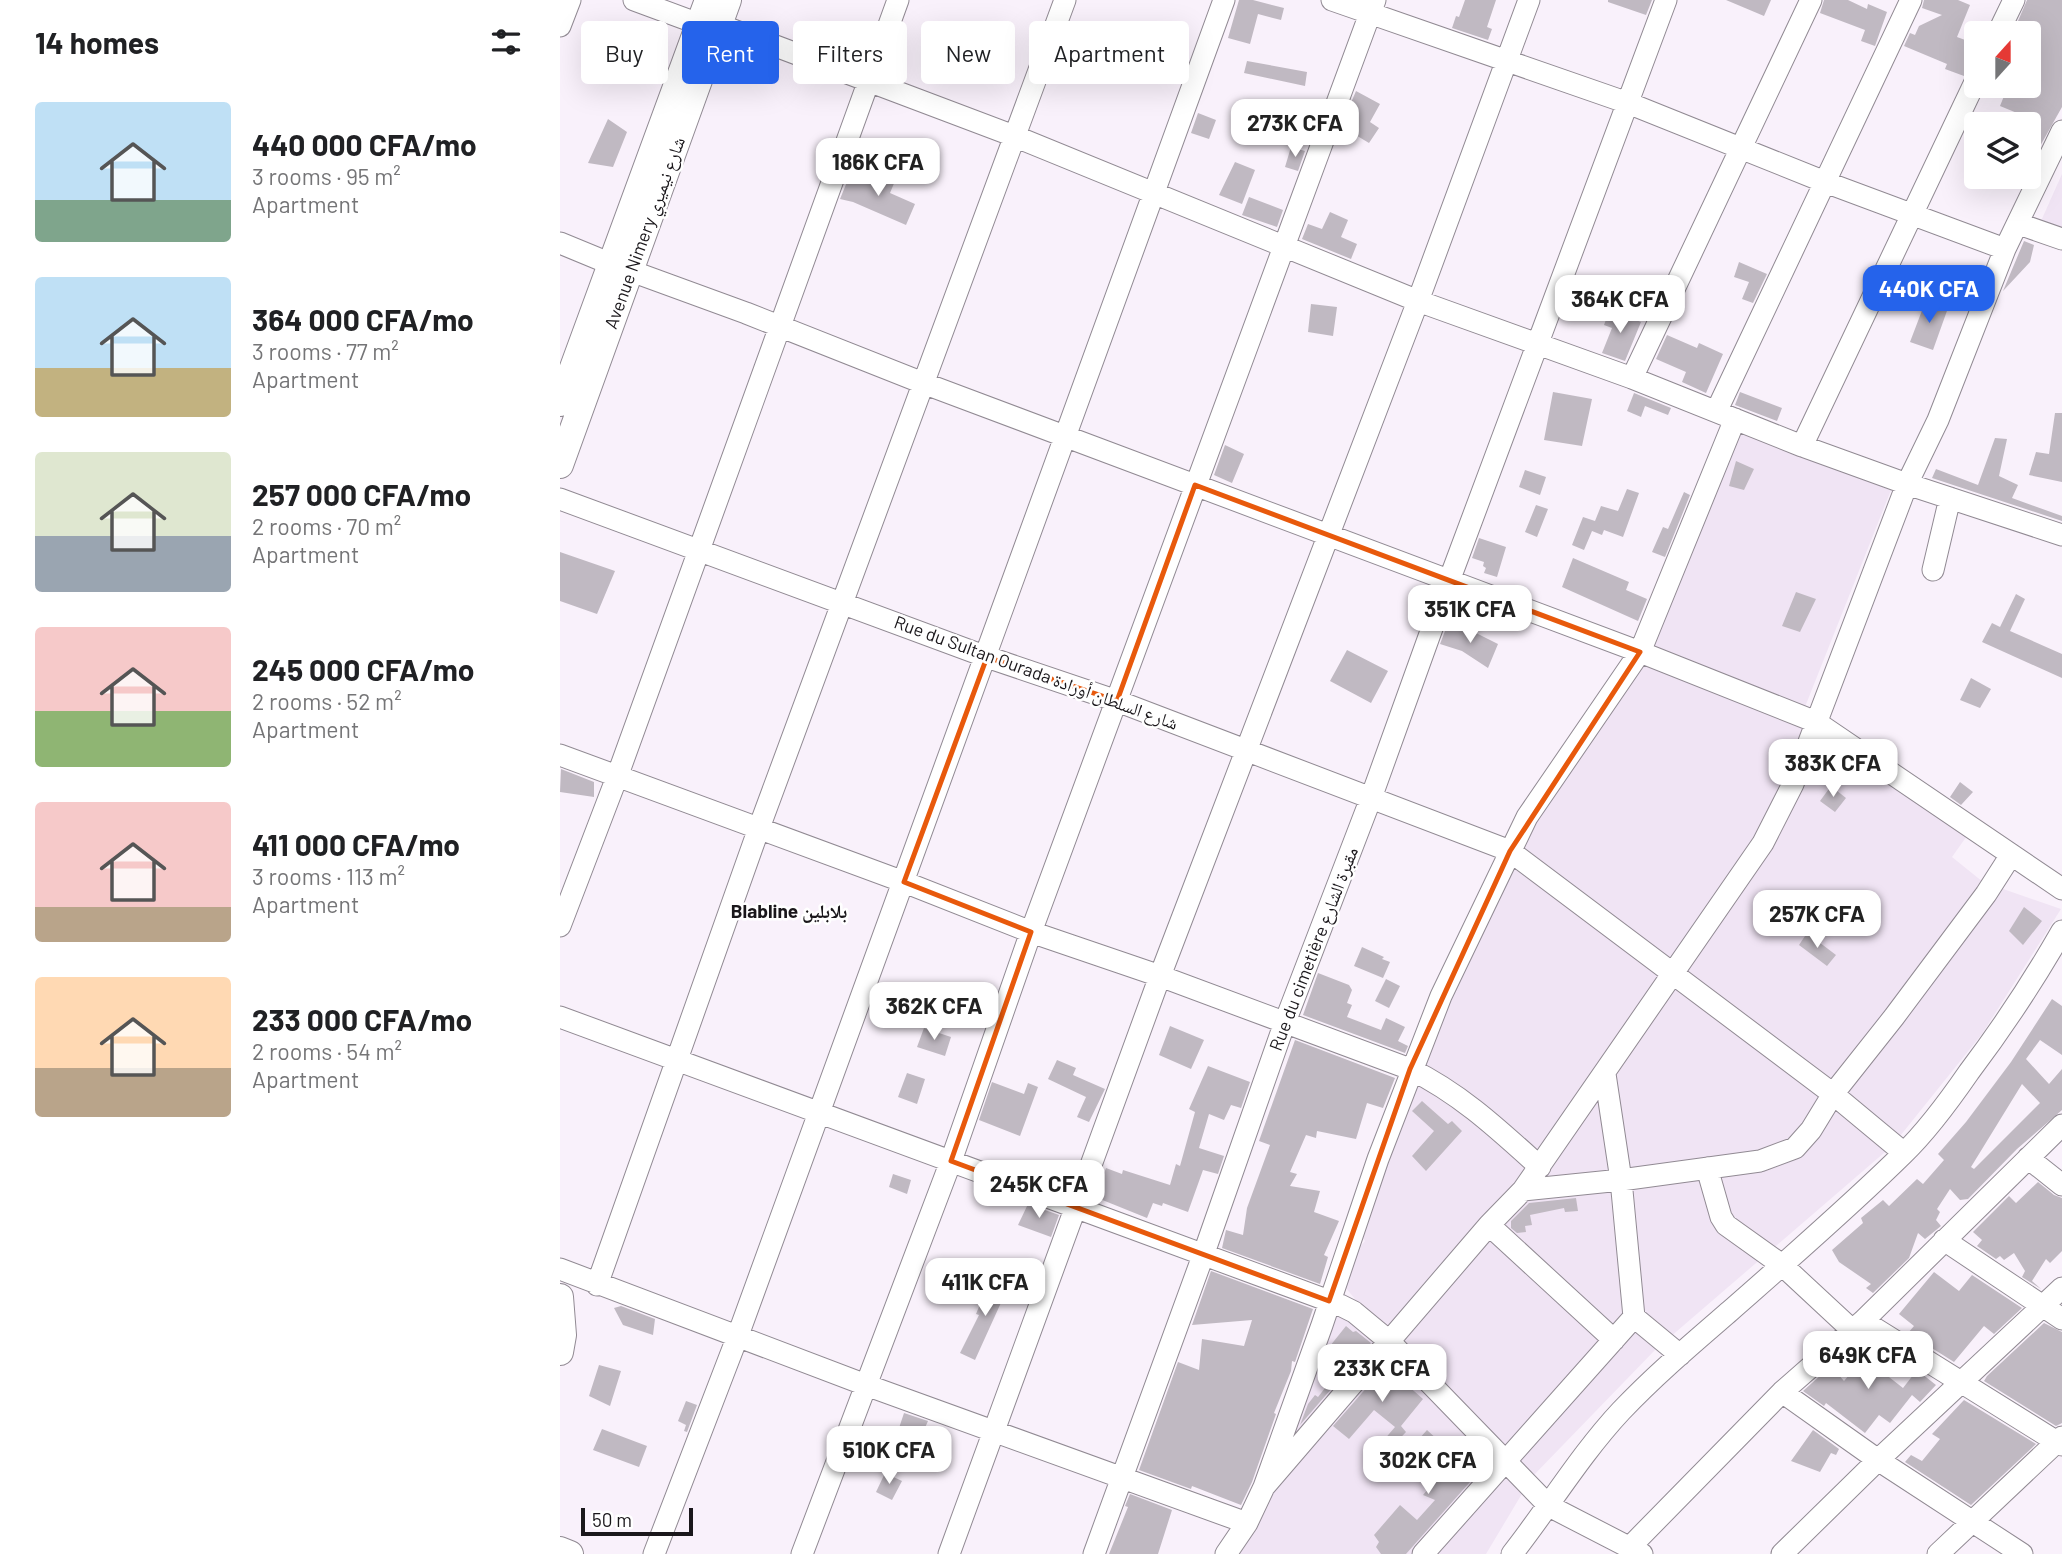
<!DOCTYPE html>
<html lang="en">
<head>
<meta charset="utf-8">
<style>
  body { margin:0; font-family:Barlow,"Noto Naskh Arabic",sans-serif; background:#f2f2f2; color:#202124; height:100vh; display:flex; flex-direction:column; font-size:26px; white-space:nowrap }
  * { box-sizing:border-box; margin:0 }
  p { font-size:23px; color:#757577 }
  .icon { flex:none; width:38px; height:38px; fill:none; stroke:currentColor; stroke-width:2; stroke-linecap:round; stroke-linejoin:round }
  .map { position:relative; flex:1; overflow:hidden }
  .panel { display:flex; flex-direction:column; background:#fff; width:560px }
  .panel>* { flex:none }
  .top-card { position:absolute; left:21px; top:21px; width:665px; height:63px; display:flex; gap:14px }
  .needle { width:46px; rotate:21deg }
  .controls { position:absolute; left:1404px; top:21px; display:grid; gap:14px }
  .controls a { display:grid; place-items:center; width:77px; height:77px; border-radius:7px; background:#fff; box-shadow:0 7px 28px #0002; font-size:35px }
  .scale { position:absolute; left:21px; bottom:18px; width:112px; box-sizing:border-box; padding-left:7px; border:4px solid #1a171b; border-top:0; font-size:19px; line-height:24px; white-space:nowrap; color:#1a171b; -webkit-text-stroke:5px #fff; paint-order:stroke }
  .price { position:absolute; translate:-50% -60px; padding:0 16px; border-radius:14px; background:#fff; color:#222; font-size:23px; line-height:46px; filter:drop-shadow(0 2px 4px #0008) }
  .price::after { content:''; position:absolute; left:50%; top:42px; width:21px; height:16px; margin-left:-10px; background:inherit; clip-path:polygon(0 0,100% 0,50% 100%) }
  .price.active { background:#2563eb; color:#fff }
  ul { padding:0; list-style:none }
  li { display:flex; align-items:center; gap:21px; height:175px; padding:0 35px }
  li span { display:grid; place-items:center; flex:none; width:196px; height:140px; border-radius:7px; color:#555 }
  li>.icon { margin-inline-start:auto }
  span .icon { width:84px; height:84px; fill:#fffc; stroke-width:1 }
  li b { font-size:30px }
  h2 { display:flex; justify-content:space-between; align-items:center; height:84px; padding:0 35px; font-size:30px }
  .chip { padding:0 24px; border-radius:7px; background:#fff; box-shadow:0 7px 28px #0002; font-size:24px; line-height:63px }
  .chip.active { background:#2563eb; color:#fff }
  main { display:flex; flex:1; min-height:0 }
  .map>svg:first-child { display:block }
</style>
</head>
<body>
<main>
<section class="panel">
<h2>14 homes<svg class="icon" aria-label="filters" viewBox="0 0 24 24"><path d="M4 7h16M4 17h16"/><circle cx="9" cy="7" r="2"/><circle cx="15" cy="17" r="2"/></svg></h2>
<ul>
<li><span style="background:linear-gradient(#bfe0f5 70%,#7fa58c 0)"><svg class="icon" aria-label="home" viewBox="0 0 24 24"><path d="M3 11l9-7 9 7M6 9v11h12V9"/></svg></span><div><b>440 000 CFA/mo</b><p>3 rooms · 95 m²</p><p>Apartment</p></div></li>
<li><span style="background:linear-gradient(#bfe0f5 65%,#c2b280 0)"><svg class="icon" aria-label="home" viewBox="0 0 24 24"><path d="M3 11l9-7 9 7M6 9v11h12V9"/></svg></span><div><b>364 000 CFA/mo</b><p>3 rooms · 77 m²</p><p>Apartment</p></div></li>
<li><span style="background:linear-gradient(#dfe7d0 60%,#9aa5b1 0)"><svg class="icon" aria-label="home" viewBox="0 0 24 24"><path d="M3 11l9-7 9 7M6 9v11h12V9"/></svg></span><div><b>257 000 CFA/mo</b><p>2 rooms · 70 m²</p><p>Apartment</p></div></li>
<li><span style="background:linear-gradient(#f6c9c9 60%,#8fb573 0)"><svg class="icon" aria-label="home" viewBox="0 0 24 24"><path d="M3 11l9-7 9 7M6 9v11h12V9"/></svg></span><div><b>245 000 CFA/mo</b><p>2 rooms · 52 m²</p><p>Apartment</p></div></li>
<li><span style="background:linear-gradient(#f6c9c9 75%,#b9a48a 0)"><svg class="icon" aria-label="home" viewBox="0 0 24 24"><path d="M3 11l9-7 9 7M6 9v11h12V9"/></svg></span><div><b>411 000 CFA/mo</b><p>3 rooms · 113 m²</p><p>Apartment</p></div></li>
<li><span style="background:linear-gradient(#ffd9b3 65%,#b9a48a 0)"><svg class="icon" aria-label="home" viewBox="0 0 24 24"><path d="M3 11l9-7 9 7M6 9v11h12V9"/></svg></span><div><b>233 000 CFA/mo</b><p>2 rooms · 54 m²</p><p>Apartment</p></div></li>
</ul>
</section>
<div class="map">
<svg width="1502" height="1554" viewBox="0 0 1502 1554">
  <rect width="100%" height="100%" fill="#f9f1fb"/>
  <!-- built -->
  <path fill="#f0e4f4" d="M 1502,174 L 1502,228 L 1481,221 Z
    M 1174,427 L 1333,485 L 1239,722 L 1409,833 L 1392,857 L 1423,882 L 1501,909 L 1422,1034 L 1332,1146 L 1095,1350 L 972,1477 L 926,1554 L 670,1554 L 754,1348 L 778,1312 L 795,1299 L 780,1281 L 779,1271 L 805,1241 L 793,1226 L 926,902 L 1075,664 Z"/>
  <!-- building -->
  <path fill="#c0b9c2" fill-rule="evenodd" d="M 679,0 L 693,0 L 724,8 L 721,20 L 698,14 L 690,44 L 668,38 Z
    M 905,0 L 936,0 L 927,27 L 932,29 L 928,40 L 892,28 L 896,16 L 899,17 Z
    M 1048,0 L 1092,0 L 1086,15 L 1048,2 Z
    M 1166,0 L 1211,0 L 1204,16 Z
    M 1264,0 L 1288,0 L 1307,9 L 1308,4 L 1327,12 L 1315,46 L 1301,41 L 1305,30 L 1260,13 Z
    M 1364,0 L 1398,0 L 1410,5 L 1397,37 L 1416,44 L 1416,55 L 1411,68 L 1404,76 L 1385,69 L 1387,64 L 1344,46 L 1350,33 L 1355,35 L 1359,26 L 1382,15 L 1362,8 Z
    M 1467,0 L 1502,0 L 1502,107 L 1479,148 L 1468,144 L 1468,124 L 1451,124 L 1457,113 L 1440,106 L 1448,86 L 1468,86 L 1468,33 L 1461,33 L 1462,31 L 1455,28 Z
    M 687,61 L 747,72 L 745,86 L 684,73 Z
    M 796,91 L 820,104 L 810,122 L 819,128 L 809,143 L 794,134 L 797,130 L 783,124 L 792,106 L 790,105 Z
    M 638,113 L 656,120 L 649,139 L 631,133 Z
    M 48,119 L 67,132 L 53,167 L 28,163 Z
    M 731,147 L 745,151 L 738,171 L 725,167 Z
    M 675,162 L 695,170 L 682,204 L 659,195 Z
    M 314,172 L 335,181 L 330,193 L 355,204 L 346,225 L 293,202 L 280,199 L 289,177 L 309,184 Z
    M 689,197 L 723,210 L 717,227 L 682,215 Z
    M 770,212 L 788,220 L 781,237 L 797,244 L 791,259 L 742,239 L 748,224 L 762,229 Z
    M 1464,241 L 1474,245 L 1470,262 L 1443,291 Z
    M 1179,262 L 1207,274 L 1193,303 L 1182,299 L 1189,282 L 1174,277 Z
    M 1366,300 L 1388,308 L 1373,350 L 1350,342 Z
    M 751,304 L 777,307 L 773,336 L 748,332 Z
    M 1050,309 L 1081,322 L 1065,361 L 1042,353 L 1052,328 L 1044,325 Z
    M 1107,335 L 1137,348 L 1139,343 L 1163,354 L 1146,393 L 1122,382 L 1126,372 L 1096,359 Z
    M 993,392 L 1032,399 L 1022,446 L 984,440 Z
    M 1180,392 L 1222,408 L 1217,421 L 1175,405 Z
    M 1074,393 L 1111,408 L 1108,415 L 1085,406 L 1081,417 L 1067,411 Z
    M 1495,413 L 1502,413 L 1502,482 L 1469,475 L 1476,452 L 1489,454 Z
    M 1435,438 L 1447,439 L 1439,476 L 1458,485 L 1452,498 L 1502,516 L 1502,521 L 1372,478 L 1376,469 L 1418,485 Z
    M 665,445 L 684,454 L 672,483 L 654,475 Z
    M 1176,461 L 1194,469 L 1184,490 L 1169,486 Z
    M 965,470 L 986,477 L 980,495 L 959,487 Z
    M 1067,489 L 1079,493 L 1063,537 L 1044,530 L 1042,535 L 1032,531 L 1024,550 L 1012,545 L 1023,517 L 1035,521 L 1041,506 L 1058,511 Z
    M 1124,492 L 1130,495 L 1105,557 L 1092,552 L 1103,527 L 1108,529 Z
    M 976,505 L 988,509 L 977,537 L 965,532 Z
    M 919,538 L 946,547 L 937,577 L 924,573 L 926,568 L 923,566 L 924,562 L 912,558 Z
    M 0,552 L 55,571 L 37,614 L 0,601 Z
    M 1013,558 L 1069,582 L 1066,590 L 1087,599 L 1078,621 L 1002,587 Z
    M 1236,592 L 1256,599 L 1240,632 L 1222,626 Z
    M 1456,594 L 1465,599 L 1450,631 L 1502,654 L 1502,678 L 1422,642 L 1432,623 L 1440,627 Z
    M 887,626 L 916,635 L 916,633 L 938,644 L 928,668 L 902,651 L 880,644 Z
    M 787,650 L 828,671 L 811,703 L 770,681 Z
    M 1411,678 L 1431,689 L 1420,708 L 1400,700 Z
    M 1,769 L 34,782 L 34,797 L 0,792 Z
    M 1400,782 L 1413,792 L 1401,805 L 1390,797 Z
    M 1271,786 L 1286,798 L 1275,812 L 1260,801 Z
    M 1464,907 L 1482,921 L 1463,945 L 1449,931 Z
    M 1247,933 L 1276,955 L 1267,966 L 1239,945 Z
    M 802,947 L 824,957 L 822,959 L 830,962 L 823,978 L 794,966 Z
    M 758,973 L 789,985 L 792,990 L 787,1003 L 792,1005 L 787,1017 L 821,1030 L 826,1018 L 845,1027 L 838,1041 L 848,1046 L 845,1053 L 743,1015 Z
    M 826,979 L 840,986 L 829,1008 L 815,1001 Z
    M 1492,999 L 1502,1006 L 1502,1055 L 1480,1040 L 1466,1059 L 1489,1084 L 1502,1069 L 1502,1110 L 1457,1149 L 1408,1199 L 1400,1200 L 1390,1189 L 1377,1209 L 1380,1212 L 1376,1220 L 1381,1226 L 1365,1239 L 1358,1233 L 1349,1258 L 1313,1293 L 1306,1288 L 1311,1284 L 1279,1262 L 1272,1250 L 1303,1223 L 1301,1218 L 1323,1200 L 1329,1206 L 1357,1179 L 1363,1184 L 1384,1160 L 1378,1154 L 1406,1122 L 1451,1062 ZM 1462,1084 L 1480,1103 L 1414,1169 L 1411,1167 Z
    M 610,1026 L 644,1040 L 631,1069 L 599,1055 Z
    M 364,1028 L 391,1037 L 385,1056 L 357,1047 Z
    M 735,1040 L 835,1078 L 823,1108 L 807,1103 L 796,1139 L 757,1131 L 756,1138 L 746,1135 L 730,1172 L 737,1174 L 730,1186 L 760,1191 L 754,1212 L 779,1221 L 764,1255 L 768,1257 L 760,1284 L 662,1248 L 666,1230 L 683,1235 L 687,1208 L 710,1145 L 699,1141 Z
    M 497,1060 L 516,1068 L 513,1075 L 545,1089 L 529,1122 L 517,1117 L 526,1097 L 488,1079 Z
    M 648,1066 L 690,1082 L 681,1108 L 671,1105 L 664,1120 L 649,1114 L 639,1148 L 664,1156 L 658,1174 L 643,1170 L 628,1212 L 603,1203 L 602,1206 L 593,1203 L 587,1218 L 535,1197 L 546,1168 L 562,1174 L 563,1170 L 610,1185 L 616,1164 L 620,1166 L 635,1112 L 629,1109 Z
    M 347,1073 L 365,1079 L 357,1104 L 338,1097 Z
    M 432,1082 L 464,1094 L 468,1083 L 478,1087 L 460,1136 L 419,1120 Z
    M 862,1101 L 888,1124 L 892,1121 L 902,1131 L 866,1171 L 852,1156 L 874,1131 L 852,1111 Z
    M 333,1174 L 351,1180 L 347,1194 L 329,1187 Z
    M 1478,1182 L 1494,1195 L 1502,1198 L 1502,1251 L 1490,1263 L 1486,1259 L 1472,1281 L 1481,1289 L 1462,1277 L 1465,1271 L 1454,1253 L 1444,1260 L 1440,1256 L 1436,1259 L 1417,1246 L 1422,1240 L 1413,1232 L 1449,1196 L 1456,1203 Z
    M 1016,1198 L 1018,1211 L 1005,1212 L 1004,1208 L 970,1215 L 972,1225 L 965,1226 L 966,1232 L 957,1233 L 951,1228 L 951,1221 L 969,1203 Z
    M 468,1204 L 499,1215 L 491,1237 L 458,1225 Z
    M 651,1271 L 753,1309 L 735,1362 L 732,1361 L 731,1371 L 714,1413 L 716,1414 L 692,1482 L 681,1505 L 632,1486 L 631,1489 L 579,1470 L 618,1362 L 639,1370 L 642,1339 L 684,1346 L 692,1320 L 632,1325 Z
    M 1374,1272 L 1399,1291 L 1412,1275 L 1462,1308 L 1434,1334 L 1424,1326 L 1394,1362 L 1348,1333 L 1354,1326 L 1339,1314 Z
    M 431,1278 L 449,1285 L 415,1360 L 400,1353 L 419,1315 L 416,1314 Z
    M 61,1306 L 95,1319 L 93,1335 L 63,1325 L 54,1308 Z
    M 1484,1323 L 1502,1332 L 1502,1423 L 1496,1426 L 1424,1381 L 1427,1376 Z
    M 786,1326 L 793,1332 L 796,1331 L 811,1343 L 740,1425 L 748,1404 L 755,1395 L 758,1397 L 779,1370 L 775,1367 L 779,1361 L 770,1346 Z
    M 1315,1344 L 1332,1355 L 1320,1370 L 1343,1388 L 1357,1370 L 1376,1385 L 1360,1402 L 1352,1395 L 1330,1423 L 1319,1415 L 1305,1433 L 1266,1403 L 1264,1406 L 1243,1391 L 1271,1366 L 1284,1381 Z
    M 830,1361 L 849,1381 L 846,1384 L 863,1399 L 841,1426 L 846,1432 L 831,1448 L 823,1441 L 835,1427 L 814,1410 L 789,1439 L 773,1426 Z
    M 39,1365 L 61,1371 L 50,1406 L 29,1396 Z
    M 1404,1400 L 1476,1444 L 1411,1505 L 1345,1462 L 1351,1455 L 1362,1461 L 1380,1439 L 1372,1434 Z
    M 126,1401 L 137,1405 L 127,1432 L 124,1431 L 126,1425 L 118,1421 Z
    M 344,1413 L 368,1421 L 354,1453 L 333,1446 Z
    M 42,1429 L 87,1446 L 79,1467 L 33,1450 Z
    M 867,1430 L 905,1465 L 915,1454 L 926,1464 L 846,1554 L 821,1554 L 816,1547 L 819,1542 L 814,1535 L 840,1505 L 857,1520 L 875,1500 L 863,1495 L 868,1489 L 850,1472 L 870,1450 L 858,1440 Z
    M 1253,1430 L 1279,1449 L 1276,1455 L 1271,1453 L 1260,1472 L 1231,1461 Z
    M 325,1473 L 342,1481 L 332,1500 L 316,1492 Z
    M 570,1494 L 612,1510 L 598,1554 L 549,1554 L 568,1507 L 565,1506 Z"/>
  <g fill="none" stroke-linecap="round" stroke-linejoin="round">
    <!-- minor casing -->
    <g stroke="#918a93" stroke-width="23">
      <path id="minor" d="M 74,0 L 139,24
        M 772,0 L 1068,103 L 1265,182 L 1445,249
        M 160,25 L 454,136 L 858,301 L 1072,378 L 1242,446 L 1347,484 L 1502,535
        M 0,26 L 10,0
        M 1438,33 L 1454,0
        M 1459,224 L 1502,239
        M 0,243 L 51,264
        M 71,271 L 186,313 L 363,383 L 1080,652 L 1256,722 L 1502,889
        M 1072,378 L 1251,0
        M 1157,410 L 1351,0
        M 1242,446 L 1416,80
        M 0,499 L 427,657 L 557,701 L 950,851 L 1273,1094 L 1344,1153
        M 1373,570 L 1390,498
        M 0,755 L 344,882 L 471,932 L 600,976 L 850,1069 C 901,1094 939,1130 980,1167
        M 0,926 L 57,777 L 338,0
        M 0,1017 L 780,1305 L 794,1312 L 829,1341 L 989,1506 L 1082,1554
        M 1045,1074 L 1061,1180 L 1074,1317 L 1120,1355
        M 1468,1158 L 1502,1185
        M 1147,1168 L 1161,1217 L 1166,1225 L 1222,1265 L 1292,1330
        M 963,1190 L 1061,1180 L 1200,1161 L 1235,1148 L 1251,1130 L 1273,1094 L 1334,1017 L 1426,894 L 1451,855
        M 929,1225 L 1054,1340
        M 1384,1240 L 1502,1319
        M 0,1269 L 306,1385 L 687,1523
        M 37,1285 L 199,828 L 505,0
        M 1303,1321 L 1502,1445
        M 1222,1392 L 1318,1460 L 1462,1554
        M 704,1487 L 929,1225 L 963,1190 L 1203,843 L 1233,784 L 1347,484 L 1378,420 L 1445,249 L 1502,131
        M 1069,1548 L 1222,1392 L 1303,1321 L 1502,1125
        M 94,1554 L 177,1338 L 664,0
        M 242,1554 L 391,1161 L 471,932 L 815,0
        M 389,1554 L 600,976 L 858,301 L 969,0
        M 534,1554 L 644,1253 L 725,1022 L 811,798 L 889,581 L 1106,0
        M 666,1554 L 687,1523 L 704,1487 L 762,1325 L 818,1159 L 881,996 L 967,817 L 1080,652 L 1175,419
        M 863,1554 L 1074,1317
        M 952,1554 C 989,1507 1020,1455 1061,1411 C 1095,1375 1133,1343 1170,1311 C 1228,1260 1287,1209 1343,1154 C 1368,1130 1389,1101 1409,1072 C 1443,1027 1474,980 1502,931
        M 1222,1554 L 1318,1460 L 1502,1288
        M 1378,1554 L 1502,1437"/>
    </g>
    <!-- major casing -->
    <g stroke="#918a93" stroke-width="28">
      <path id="major" d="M 0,403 L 148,0
        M 0,465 L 168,0
        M 0,1297 L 3,1335 L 0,1352
        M 0,1550 L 10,1554"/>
    </g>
    <!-- minor -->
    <use href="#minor" stroke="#fff" stroke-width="21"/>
    <!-- major -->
    <use href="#major" stroke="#fff" stroke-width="26"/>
  </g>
  <!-- marked area -->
  <path fill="none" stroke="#e8590c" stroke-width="5" stroke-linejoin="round" d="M 635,485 L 1080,652 L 950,851 L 850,1069 L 769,1301 L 391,1161 L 471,932 L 344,882 L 427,657 L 557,701 Z"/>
  <g text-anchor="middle" stroke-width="5" stroke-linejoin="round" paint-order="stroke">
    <!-- street labels -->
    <g font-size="18" fill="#1a171b" stroke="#fff">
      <text transform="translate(85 233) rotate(-70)" y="6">Avenue Nimery شارع نيميري</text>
      <text transform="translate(476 673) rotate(20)" y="6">Rue du Sultan Ourada شارع السلطان أورادة</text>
      <text transform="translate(754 949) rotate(-69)" y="6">Rue du cimetière مقبرة الشارع</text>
    </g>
    <!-- neighbourhood labels -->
    <g font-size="19" font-weight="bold" fill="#1a171b" stroke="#fff">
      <text x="229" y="918">Blabline بلابلين</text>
    </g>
  </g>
</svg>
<div class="controls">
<a><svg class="needle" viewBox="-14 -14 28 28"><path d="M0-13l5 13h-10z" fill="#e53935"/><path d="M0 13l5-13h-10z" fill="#757577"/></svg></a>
<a><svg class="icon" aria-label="layers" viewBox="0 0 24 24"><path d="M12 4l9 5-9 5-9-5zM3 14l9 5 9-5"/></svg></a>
</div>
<div class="scale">50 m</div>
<b class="price" style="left:735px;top:159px">273K CFA</b>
<b class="price" style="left:318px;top:198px">186K CFA</b>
<b class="price active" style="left:1369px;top:325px">440K CFA</b>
<b class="price" style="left:1060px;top:335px">364K CFA</b>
<b class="price" style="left:910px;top:645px">351K CFA</b>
<b class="price" style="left:1273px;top:799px">383K CFA</b>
<b class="price" style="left:1257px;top:950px">257K CFA</b>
<b class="price" style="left:374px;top:1042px">362K CFA</b>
<b class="price" style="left:479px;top:1220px">245K CFA</b>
<b class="price" style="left:425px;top:1318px">411K CFA</b>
<b class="price" style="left:1308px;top:1391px">649K CFA</b>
<b class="price" style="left:822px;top:1404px">233K CFA</b>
<b class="price" style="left:329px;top:1486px">510K CFA</b>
<b class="price" style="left:868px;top:1496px">302K CFA</b>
<div class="top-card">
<a class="chip">Buy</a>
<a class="chip active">Rent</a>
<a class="chip">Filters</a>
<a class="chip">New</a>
<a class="chip">Apartment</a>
</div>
</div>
</main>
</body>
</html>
